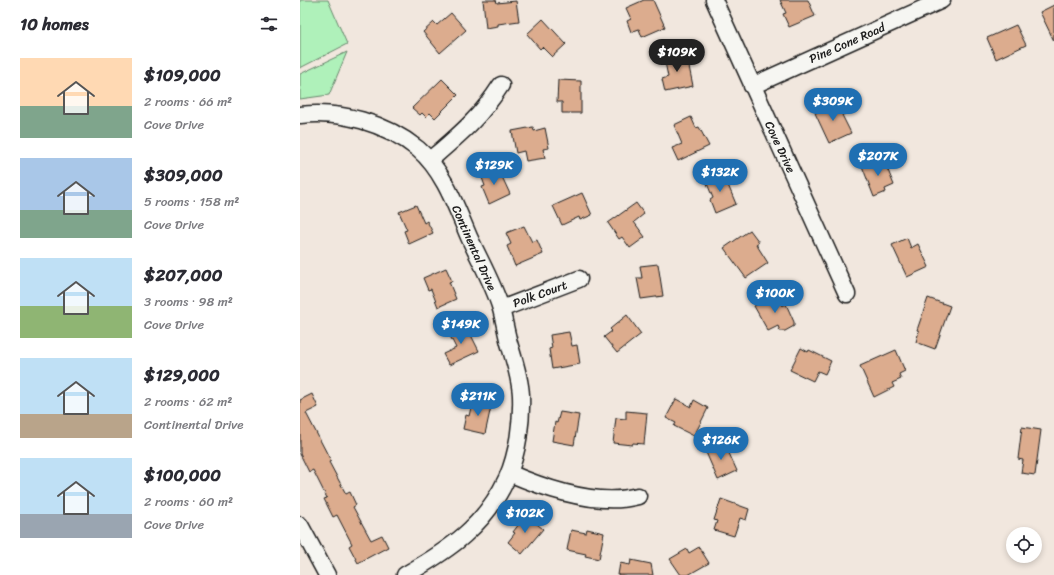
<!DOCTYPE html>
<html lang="en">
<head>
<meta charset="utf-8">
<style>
  body { margin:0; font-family:Sriracha,sans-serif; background:#f2f2f3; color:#2b2b33; height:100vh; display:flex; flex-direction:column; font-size:15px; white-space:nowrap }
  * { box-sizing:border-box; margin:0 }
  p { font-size:13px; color:#7c7c81 }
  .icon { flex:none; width:22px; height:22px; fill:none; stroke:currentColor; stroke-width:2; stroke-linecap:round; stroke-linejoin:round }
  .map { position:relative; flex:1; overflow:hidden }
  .details { display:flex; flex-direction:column; background:#fff; width:300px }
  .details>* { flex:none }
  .fabs { position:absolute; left:706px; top:527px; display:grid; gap:8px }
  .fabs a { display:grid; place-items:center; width:36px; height:36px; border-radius:50%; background:#fff; box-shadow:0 2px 6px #0003; font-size:20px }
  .price { position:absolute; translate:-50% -34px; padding:0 9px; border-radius:14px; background:#1f6fb2; color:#fff; font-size:13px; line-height:26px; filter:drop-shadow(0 1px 2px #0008) }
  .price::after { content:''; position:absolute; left:50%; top:24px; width:12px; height:9px; margin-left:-6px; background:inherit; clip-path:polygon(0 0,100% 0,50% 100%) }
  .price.current { background:#222; color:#fff }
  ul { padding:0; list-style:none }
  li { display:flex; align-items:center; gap:12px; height:100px; padding:0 20px }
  li span { display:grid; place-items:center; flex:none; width:112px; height:80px; border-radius:0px; color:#555 }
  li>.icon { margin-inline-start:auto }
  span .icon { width:48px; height:48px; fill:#fffc; stroke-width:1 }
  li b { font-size:17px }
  h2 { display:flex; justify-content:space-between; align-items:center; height:48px; padding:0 20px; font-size:17px }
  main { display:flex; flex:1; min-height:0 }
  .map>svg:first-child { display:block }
</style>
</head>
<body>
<main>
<section class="details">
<h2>10 homes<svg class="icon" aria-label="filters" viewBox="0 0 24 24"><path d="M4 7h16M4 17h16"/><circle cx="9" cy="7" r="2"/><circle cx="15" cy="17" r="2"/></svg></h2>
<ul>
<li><span style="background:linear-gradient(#ffd9b3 60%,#7fa58c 0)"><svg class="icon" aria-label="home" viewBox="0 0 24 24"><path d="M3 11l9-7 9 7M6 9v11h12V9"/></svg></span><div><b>$109,000</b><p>2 rooms · 66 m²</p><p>Cove Drive</p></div></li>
<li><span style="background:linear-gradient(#a9c7e8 65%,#7fa58c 0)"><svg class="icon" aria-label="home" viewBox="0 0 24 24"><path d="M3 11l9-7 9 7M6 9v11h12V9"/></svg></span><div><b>$309,000</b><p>5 rooms · 158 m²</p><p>Cove Drive</p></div></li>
<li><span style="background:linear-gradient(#bfe0f5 60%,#8fb573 0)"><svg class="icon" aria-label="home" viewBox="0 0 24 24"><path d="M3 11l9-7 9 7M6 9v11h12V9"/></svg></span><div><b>$207,000</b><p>3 rooms · 98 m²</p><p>Cove Drive</p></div></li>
<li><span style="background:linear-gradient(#bfe0f5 70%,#b9a48a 0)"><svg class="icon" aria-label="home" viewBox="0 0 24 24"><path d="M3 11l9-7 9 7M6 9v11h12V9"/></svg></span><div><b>$129,000</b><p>2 rooms · 62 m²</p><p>Continental Drive</p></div></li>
<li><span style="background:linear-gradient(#bfe0f5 70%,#9aa5b1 0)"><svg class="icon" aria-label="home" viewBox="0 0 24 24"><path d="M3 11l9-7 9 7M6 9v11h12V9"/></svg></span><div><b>$100,000</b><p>2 rooms · 60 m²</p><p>Cove Drive</p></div></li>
</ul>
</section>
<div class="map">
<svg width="754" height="575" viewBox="0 0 754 575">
  <rect width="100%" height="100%" fill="#f1e7de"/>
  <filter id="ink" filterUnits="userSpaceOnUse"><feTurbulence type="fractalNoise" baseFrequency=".025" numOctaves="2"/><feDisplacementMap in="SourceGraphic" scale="8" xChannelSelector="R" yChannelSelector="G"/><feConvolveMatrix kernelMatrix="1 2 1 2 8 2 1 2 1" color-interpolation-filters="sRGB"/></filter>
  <g filter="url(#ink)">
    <!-- green -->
    <path fill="#aff1ba" stroke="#66866b" d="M 0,0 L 28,0 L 47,44 L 0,68 Z
      M 47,52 L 29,95 L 0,99 L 0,74 Z"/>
    <!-- building -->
    <path fill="#dcac8e" stroke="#1c1c1c" d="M 183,0 L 196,0 L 197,3 L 216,1 L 219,21 L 198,24 L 198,26 L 186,28 Z
      M 344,0 L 353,0 L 365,27 L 342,37 L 339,29 L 331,32 L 327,21 L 331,19 L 326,8 Z
      M 480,0 L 508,0 L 515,16 L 489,27 L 483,14 L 486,13 Z
      M 754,5 L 754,41 L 740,12 Z
      M 151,13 L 166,30 L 140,53 L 123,32 L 134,22 L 137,25 Z
      M 243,19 L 266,44 L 252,57 L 242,47 L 240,49 L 227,34 Z
      M 716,25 L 726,45 L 696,59 L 687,38 Z
      M 386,52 L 393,86 L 365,92 L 362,79 L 368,77 L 364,57 Z
      M 142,79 L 158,95 L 135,118 L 130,113 L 126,117 L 122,113 L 120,115 L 112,108 Z
      M 258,80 L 281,81 L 281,113 L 262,113 L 262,102 L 257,102 Z
      M 540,102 L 545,114 L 542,115 L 551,133 L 529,143 L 515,113 Z
      M 391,117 L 396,128 L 399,127 L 409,146 L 378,161 L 372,148 L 382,144 L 374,125 Z
      M 233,127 L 234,131 L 245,128 L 249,148 L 243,149 L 245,158 L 226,161 L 224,151 L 216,153 L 212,131 Z
      M 583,158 L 594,185 L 585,189 L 586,192 L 574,197 L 562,166 Z
      M 198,168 L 210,194 L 189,204 L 182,187 L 185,186 L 181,175 Z
      M 423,173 L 436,204 L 415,213 L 410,200 L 413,198 L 406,181 Z
      M 282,193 L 292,215 L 280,220 L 279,217 L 262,225 L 253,206 Z
      M 336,203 L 344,214 L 334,222 L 345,237 L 330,248 L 322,237 L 319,239 L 308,223 Z
      M 116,205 L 124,223 L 127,221 L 133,233 L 109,244 L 104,231 L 107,230 L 99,212 Z
      M 224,226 L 232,242 L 237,240 L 243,254 L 215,266 L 207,246 L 211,244 L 206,233 Z
      M 450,230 L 459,242 L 456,244 L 468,263 L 446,278 L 424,248 Z
      M 607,238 L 611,248 L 618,244 L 629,267 L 607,277 L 592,245 Z
      M 358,264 L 363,296 L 341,299 L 337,278 L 342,278 L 340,266 Z
      M 146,268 L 152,281 L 149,282 L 156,299 L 138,307 L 131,289 L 128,290 L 123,278 Z
      M 477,295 L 483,306 L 486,304 L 494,322 L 494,326 L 485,331 L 480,331 L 478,326 L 468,331 L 454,306 Z
      M 628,298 L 650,306 L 635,349 L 616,342 L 619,331 L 617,330 Z
      M 327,315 L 341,334 L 317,353 L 304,337 L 312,331 L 310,329 Z
      M 165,323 L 179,351 L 149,365 L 143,354 L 156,348 L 148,332 Z
      M 269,332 L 272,346 L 277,345 L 280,364 L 252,369 L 249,349 L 252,348 L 250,335 Z
      M 501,348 L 508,352 L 509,350 L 531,361 L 525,374 L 518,371 L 513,381 L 490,370 Z
      M 596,350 L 605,371 L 599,374 L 601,379 L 592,383 L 594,387 L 574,397 L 560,366 Z
      M 12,394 L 18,407 L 6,413 L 31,461 L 29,462 L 46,494 L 50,492 L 56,505 L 53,507 L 71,540 L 82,535 L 88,547 L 58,563 L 49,546 L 52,544 L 37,515 L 33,517 L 24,499 L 27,498 L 13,470 L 9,472 L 0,454 L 0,400 Z
      M 173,399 L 192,402 L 185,434 L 163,429 L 166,415 L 169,416 Z
      M 376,399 L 391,407 L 394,400 L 408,408 L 394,436 L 374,426 L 376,423 L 366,418 Z
      M 326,411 L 347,413 L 344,444 L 333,443 L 332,445 L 313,443 L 316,418 L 326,419 Z
      M 260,412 L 279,415 L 274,445 L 252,441 L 255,422 L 257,423 Z
      M 722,427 L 741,430 L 735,475 L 721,473 L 723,460 L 718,459 Z
      M 424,442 L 437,471 L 418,480 L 405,450 Z
      M 421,499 L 449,509 L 446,520 L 440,518 L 434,536 L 414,530 L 417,521 L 414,520 Z
      M 226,515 L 243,529 L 222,554 L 208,542 L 215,533 L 213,532 Z
      M 287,529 L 304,533 L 299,559 L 285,556 L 286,554 L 267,550 L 271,530 L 286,533 Z
      M 399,547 L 409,563 L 388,575 L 381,575 L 370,559 L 387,549 L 389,553 Z
      M 331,560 L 351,564 L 353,575 L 318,575 L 320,563 L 330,565 Z"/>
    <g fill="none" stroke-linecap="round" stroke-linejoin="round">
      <!-- minor casing -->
      <g stroke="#1c1c1c" stroke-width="19">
        <path id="minor" d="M 414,0 L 547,294
          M 452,86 L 642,0
          M 0,115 C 40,110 86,123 118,149 C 144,171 156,207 169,237 C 180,261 194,285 201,309 C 204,320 206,332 209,343 C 214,360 220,377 221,395 C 222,421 218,453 207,478 C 185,526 149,550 105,575
          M 130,160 C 159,135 180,118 201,85
          M 201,309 L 279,279
          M 209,473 C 246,489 298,507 338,496
          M 0,525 L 27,575"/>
      </g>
      <!-- minor -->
      <use href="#minor" stroke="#f6f6f2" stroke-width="16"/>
    </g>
  </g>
  <g text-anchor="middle" stroke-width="3" stroke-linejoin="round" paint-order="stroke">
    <!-- street labels -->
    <g font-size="12" fill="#1c1c1c" stroke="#f6f6f2">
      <text transform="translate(547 43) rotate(-24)" y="4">Pine Cone Road</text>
      <text transform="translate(480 147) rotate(65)" y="4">Cove Drive</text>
      <text transform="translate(174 248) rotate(66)" y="4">Continental Drive</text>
      <text transform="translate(240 294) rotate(-20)" y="4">Polk Court</text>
    </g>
  </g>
</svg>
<div class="fabs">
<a><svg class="icon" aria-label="locate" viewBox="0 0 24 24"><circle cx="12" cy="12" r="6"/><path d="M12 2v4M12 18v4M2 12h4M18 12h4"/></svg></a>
</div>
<b class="price current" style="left:377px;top:73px">$109K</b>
<b class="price" style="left:533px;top:122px">$309K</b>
<b class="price" style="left:578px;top:177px">$207K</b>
<b class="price" style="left:194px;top:186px">$129K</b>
<b class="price" style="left:420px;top:193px">$132K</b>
<b class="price" style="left:475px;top:314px">$100K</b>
<b class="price" style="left:161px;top:345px">$149K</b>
<b class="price" style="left:178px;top:417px">$211K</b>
<b class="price" style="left:421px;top:461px">$126K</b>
<b class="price" style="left:225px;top:534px">$102K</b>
</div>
</main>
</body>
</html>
